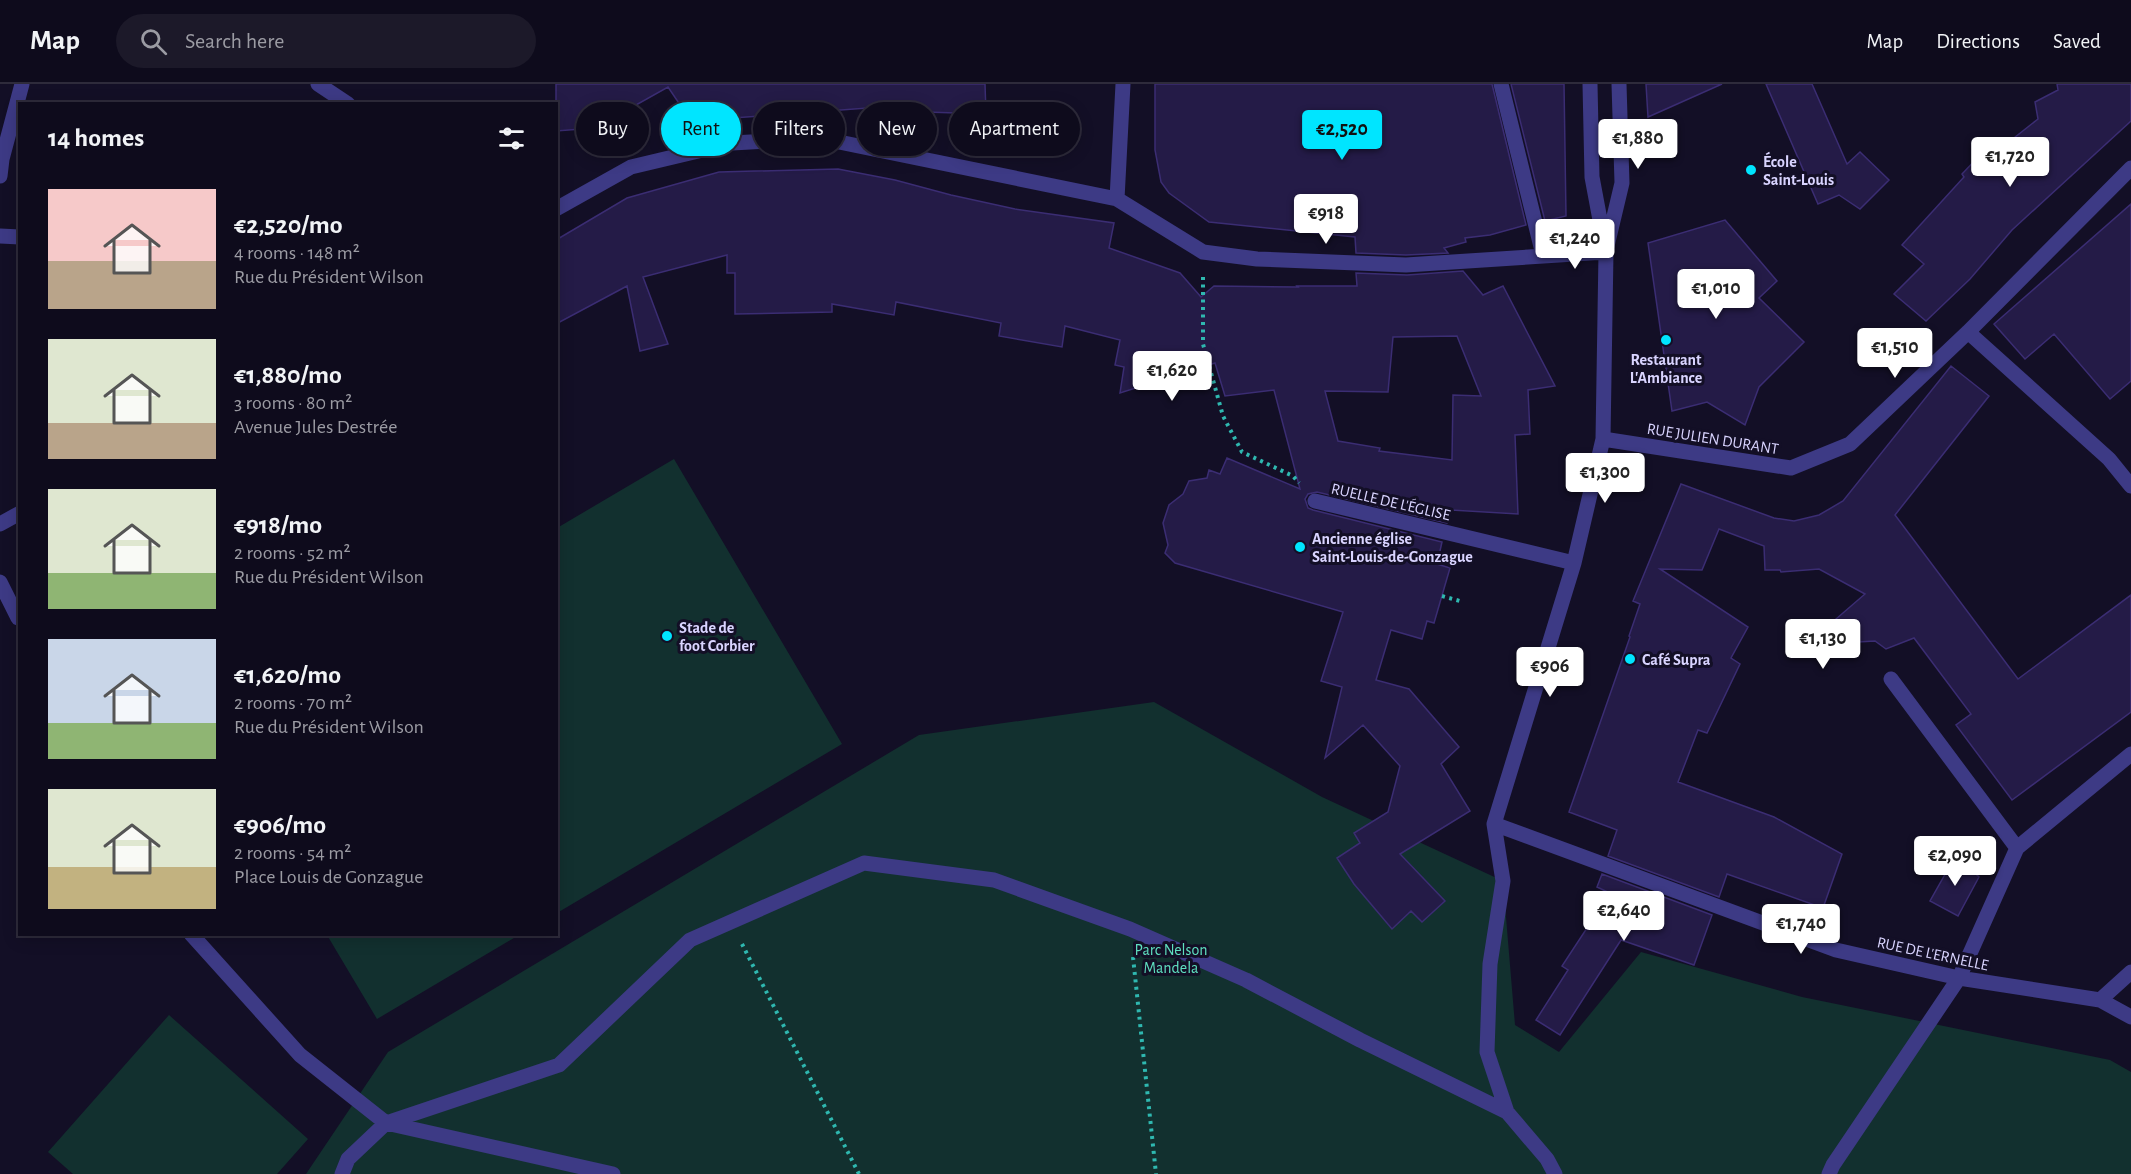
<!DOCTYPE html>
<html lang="en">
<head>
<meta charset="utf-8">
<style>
  body { margin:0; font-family:"Alegreya Sans",sans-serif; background:#1c1929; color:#f1f3f6; height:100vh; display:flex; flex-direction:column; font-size:22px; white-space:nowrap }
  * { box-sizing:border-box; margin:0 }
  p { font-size:20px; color:#9b9ba3 }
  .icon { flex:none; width:33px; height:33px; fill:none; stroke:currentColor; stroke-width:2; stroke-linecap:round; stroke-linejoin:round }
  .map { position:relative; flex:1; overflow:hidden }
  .sheet { position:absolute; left:18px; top:18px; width:540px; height:834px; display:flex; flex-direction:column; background:#0e0b1c; border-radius:0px; box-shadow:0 3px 15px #0003,0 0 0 2px #2e2b3b }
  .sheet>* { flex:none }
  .guide { position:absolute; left:576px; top:18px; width:570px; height:54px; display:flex; gap:12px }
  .price { position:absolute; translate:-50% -51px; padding:0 14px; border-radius:6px; background:#fff; color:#222; font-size:20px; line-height:39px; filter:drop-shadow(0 2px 3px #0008) }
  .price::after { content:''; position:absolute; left:50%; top:36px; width:18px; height:14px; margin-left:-9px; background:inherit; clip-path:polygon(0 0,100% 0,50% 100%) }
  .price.selected { background:#00e5ff; color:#111 }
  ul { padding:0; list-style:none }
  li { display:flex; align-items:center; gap:18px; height:150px; padding:0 30px }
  li span { display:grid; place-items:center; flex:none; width:168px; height:120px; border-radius:0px; color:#555 }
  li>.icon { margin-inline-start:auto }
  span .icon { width:72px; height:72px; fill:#fffc; stroke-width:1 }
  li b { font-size:26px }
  h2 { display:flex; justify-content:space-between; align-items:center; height:72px; padding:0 30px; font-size:26px }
  .pill { padding:0 21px; border-radius:27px; background:#0e0b1c; box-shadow:0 3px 15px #0003,0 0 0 2px #2e2b3b; font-size:21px; line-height:54px }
  .pill.selected { background:#00e5ff; color:#111 }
  header { display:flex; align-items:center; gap:36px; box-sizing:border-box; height:84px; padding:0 30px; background:#0e0b1c; border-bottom:2px solid #2e2b3b }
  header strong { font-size:28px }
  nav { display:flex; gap:33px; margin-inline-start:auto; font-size:21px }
  .search { width:420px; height:54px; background:#1c1929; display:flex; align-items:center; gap:15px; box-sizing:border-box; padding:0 21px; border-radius:33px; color:#9b9ba3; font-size:22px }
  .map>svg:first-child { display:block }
</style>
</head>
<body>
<header>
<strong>Map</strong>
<div class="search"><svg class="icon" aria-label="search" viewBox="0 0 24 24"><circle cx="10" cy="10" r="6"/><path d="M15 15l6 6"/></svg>Search here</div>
<nav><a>Map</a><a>Directions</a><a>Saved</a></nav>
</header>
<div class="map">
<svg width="2131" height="1090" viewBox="0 0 2131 1090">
  <rect width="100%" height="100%" fill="#130f26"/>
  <!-- green -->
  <path fill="#12302f" d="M 674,375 L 842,660 L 557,829 L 557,444 Z
    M 1154,618 L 1322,713 L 1503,797 L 1515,941 L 1559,968 L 1641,868 L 1802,913 L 2110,976 L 2131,988 L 2131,1090 L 306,1090 L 388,968 L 919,651 Z
    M 327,851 L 519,851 L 377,935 Z
    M 169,931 L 308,1055 L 277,1090 L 73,1090 L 48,1068 Z"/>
  <!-- building -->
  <path fill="#241b47" stroke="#3b2d73" stroke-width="1.5" fill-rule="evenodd" d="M 556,0 L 985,0 L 986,30 L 896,27 L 895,22 L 691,37 L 668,3 L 595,44 L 556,47 Z
    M 1155,0 L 1492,0 L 1526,141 L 1490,151 L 1465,154 L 1466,158 L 1444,164 L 1448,169 L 1406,171 L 1356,169 L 1355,153 L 1209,138 L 1169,109 L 1161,98 L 1155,66 Z
    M 1511,0 L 1564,0 L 1566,132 L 1545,137 Z
    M 1646,0 L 1722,0 L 1648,33 Z
    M 1766,0 L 1812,0 L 1847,80 L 1860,68 L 1889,96 L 1860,125 L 1839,111 L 1818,120 Z
    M 2057,0 L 2131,0 L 2131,37 L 2012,146 L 1970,195 L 1926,237 L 1894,210 L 1924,180 L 1902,161 L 1964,93 L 1962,90 L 1981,70 L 1985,74 L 2002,58 L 2005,61 L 2038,35 L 2035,18 L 2058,6 Z
    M 838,85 L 895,96 L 951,111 L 1015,125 L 1114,139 L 1109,164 L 1180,189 L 1201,213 L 1214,202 L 1298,203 L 1297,202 L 1357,202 L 1356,189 L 1407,191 L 1463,187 L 1483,211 L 1503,202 L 1555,302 L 1528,306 L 1530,350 L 1515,351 L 1518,430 L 1451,426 L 1447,439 L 1317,408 L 1308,410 L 1305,415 L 1308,424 L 1313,426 L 1442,458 L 1437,480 L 1450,484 L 1434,539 L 1427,537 L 1422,555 L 1391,546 L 1376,596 L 1409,605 L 1459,663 L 1441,680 L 1470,727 L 1400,770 L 1445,817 L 1422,838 L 1411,827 L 1392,845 L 1354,800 L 1337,774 L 1360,759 L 1354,749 L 1388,728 L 1400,682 L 1363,641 L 1325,674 L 1342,603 L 1321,597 L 1343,528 L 1175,479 L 1165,469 L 1168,461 L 1163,439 L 1169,421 L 1183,410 L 1189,397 L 1207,394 L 1209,386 L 1220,390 L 1227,374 L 1300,405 L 1274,306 L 1225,312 L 1215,279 L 1120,309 L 1124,283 L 1115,281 L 1120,256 L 1065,242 L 1062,263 L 999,252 L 1001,239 L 896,218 L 894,231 L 832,220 L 832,228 L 735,230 L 735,189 L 727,189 L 727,171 L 643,193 L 668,260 L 640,267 L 627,202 L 556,240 L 556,156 L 627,114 L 719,88 ZM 1457,252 L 1481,312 L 1453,311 L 1452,376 L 1379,367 L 1380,364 L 1338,357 L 1325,307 L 1388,308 L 1393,253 Z
    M 2131,120 L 2131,297 L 2110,315 L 2054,250 L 2025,275 L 1994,240 Z
    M 1725,136 L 1777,197 L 1759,214 L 1804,258 L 1759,303 L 1745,341 L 1707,318 L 1672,327 L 1648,159 Z
    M 1951,282 L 1989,312 L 1895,431 L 2018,595 L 2131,511 L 2131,628 L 2012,716 L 1956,641 L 1971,630 L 1914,554 L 1886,565 L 1875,557 L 1858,558 L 1850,552 L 1836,535 L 1865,510 L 1819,485 L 1781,488 L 1780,486 L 1765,486 L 1764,462 L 1719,445 L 1702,486 L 1660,485 L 1748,543 L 1731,574 L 1740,580 L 1707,649 L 1698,646 L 1678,698 L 1774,733 L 1842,770 L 1823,824 L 1727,790 L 1719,813 L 1608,772 L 1617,746 L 1569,728 L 1630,553 L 1629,552 L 1640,520 L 1633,517 L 1681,400 L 1774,434 L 1794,437 L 1819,431 L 1843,417 Z
    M 1956,771 L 1979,793 L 1958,832 L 1930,817 Z
    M 1602,790 L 1712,831 L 1694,881 L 1621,856 L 1560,951 L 1536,936 L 1568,886 L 1562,882 L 1610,809 L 1597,803 Z"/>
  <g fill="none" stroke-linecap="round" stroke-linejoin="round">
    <!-- path -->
    <path stroke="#2fb8b0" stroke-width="4" stroke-dasharray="3 4.5" stroke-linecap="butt" d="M 1203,193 L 1203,260 L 1223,332 L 1242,368 L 1293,392 L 1299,399
      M 1442,512 L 1460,517
      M 742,860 L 859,1090
      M 1133,873 L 1156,1090"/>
    <!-- minor -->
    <path stroke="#3d3a85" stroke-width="15" d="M 318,0 L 348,20
      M 1501,0 L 1543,171
      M 0,92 L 2,75 L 22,0
      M 1117,115 L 1123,0
      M 556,125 L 631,83 L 732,59 L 788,56 L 839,58 L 1117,115 L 1203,168 L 1257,175 L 1406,181 L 1606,168
      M 0,152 L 20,153
      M 1607,162 L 1622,99 L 1619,0
      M 1968,248 L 2109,375 L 2131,402
      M 1603,355 L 1791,384 L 1850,360 L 1968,248 L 2131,84
      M 1315,417 L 1574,479
      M 0,440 L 20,429
      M 0,498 L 18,534
      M 1891,595 L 2017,764
      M 1494,740 L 1836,866 L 1959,894 L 2100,916 L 2131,933
      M 191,850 L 300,971 L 386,1039 L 613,1090
      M 2100,916 L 2131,888
      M 342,1090 L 348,1075 L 386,1039 L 559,981 L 690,856 L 864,779 L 994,796 L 1130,845 L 1246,896 L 1360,956 L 1507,1028
      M 1555,1090 L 1547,1075 L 1507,1028 L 1487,968 L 1490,880 L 1503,797 L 1494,740 L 1574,479 L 1603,355 L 1606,168 L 1592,93 L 1590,0
      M 1829,1090 L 1833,1081 L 1959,894 L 2017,764 L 2131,670"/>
  </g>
  <!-- markers -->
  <g fill="#00e5ff" stroke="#130f26" stroke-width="2">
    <circle cx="1751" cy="86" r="6"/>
    <circle cx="1666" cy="256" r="6"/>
    <circle cx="1300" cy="463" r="6"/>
    <circle cx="667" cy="552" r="6"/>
    <circle cx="1630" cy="575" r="6"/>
  </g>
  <g text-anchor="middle" stroke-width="6" stroke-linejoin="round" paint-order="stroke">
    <!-- poi labels -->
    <g font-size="16" font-weight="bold" fill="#d9d4ff" stroke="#130f26" text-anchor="start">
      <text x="1763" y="83">École<tspan x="1763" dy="18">Saint-Louis</tspan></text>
      <text x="1666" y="281" text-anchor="middle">Restaurant<tspan x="1666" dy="18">L'Ambiance</tspan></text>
      <text x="1312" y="460">Ancienne église<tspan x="1312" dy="18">Saint-Louis-de-Gonzague</tspan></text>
      <text x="679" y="549">Stade de<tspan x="679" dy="18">foot Corbier</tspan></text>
      <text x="1642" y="581">Café Supra</text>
    </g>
    <!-- street labels -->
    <g font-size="16" fill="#d9d4ff" stroke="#130f26">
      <text transform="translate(1713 354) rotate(9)" y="6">RUE JULIEN DURANT</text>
      <text transform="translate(1391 417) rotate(13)" y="6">RUELLE DE L'ÉGLISE</text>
      <text transform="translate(1933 869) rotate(12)" y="6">RUE DE L'ERNELLE</text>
    </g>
    <!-- park labels -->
    <g font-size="16" fill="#5fe0c0" stroke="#130f26">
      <text x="1171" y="871">Parc Nelson<tspan x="1171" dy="18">Mandela</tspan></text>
    </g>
  </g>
</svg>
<b class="price selected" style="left:1342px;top:77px">€2,520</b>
<b class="price" style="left:1638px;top:86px">€1,880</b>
<b class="price" style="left:2010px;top:104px">€1,720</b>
<b class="price" style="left:1326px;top:161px">€918</b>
<b class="price" style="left:1575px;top:186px">€1,240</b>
<b class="price" style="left:1716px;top:236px">€1,010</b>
<b class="price" style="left:1895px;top:295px">€1,510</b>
<b class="price" style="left:1172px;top:318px">€1,620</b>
<b class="price" style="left:1605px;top:420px">€1,300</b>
<b class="price" style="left:1823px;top:586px">€1,130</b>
<b class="price" style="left:1550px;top:614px">€906</b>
<b class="price" style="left:1955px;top:803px">€2,090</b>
<b class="price" style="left:1624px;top:858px">€2,640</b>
<b class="price" style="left:1801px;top:871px">€1,740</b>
<div class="guide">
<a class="pill">Buy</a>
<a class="pill selected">Rent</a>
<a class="pill">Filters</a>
<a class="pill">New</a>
<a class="pill">Apartment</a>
</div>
<section class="sheet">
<h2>14 homes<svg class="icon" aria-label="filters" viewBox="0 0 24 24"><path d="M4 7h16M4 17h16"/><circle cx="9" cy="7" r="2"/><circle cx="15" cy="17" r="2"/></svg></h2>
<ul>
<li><span style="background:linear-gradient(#f6c9c9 60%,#b9a48a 0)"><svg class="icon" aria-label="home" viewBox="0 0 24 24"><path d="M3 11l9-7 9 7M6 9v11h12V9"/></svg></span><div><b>€2,520/mo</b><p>4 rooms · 148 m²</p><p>Rue du Président Wilson</p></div></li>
<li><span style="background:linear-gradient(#dfe7d0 70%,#b9a48a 0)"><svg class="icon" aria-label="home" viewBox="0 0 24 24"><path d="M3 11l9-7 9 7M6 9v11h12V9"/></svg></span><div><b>€1,880/mo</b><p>3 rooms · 80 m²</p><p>Avenue Jules Destrée</p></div></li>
<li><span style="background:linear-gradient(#dfe7d0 70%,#8fb573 0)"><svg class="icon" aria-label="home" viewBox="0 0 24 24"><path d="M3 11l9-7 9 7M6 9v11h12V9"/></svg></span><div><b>€918/mo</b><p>2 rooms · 52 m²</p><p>Rue du Président Wilson</p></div></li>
<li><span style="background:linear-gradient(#c9d6e8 70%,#8fb573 0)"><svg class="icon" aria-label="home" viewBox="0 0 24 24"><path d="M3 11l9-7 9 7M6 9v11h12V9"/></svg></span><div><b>€1,620/mo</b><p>2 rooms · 70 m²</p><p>Rue du Président Wilson</p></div></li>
<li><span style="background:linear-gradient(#dfe7d0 65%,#c2b280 0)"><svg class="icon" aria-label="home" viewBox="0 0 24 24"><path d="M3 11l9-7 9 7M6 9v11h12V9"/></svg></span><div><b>€906/mo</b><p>2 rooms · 54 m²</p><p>Place Louis de Gonzague</p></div></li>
</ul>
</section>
</div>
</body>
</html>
